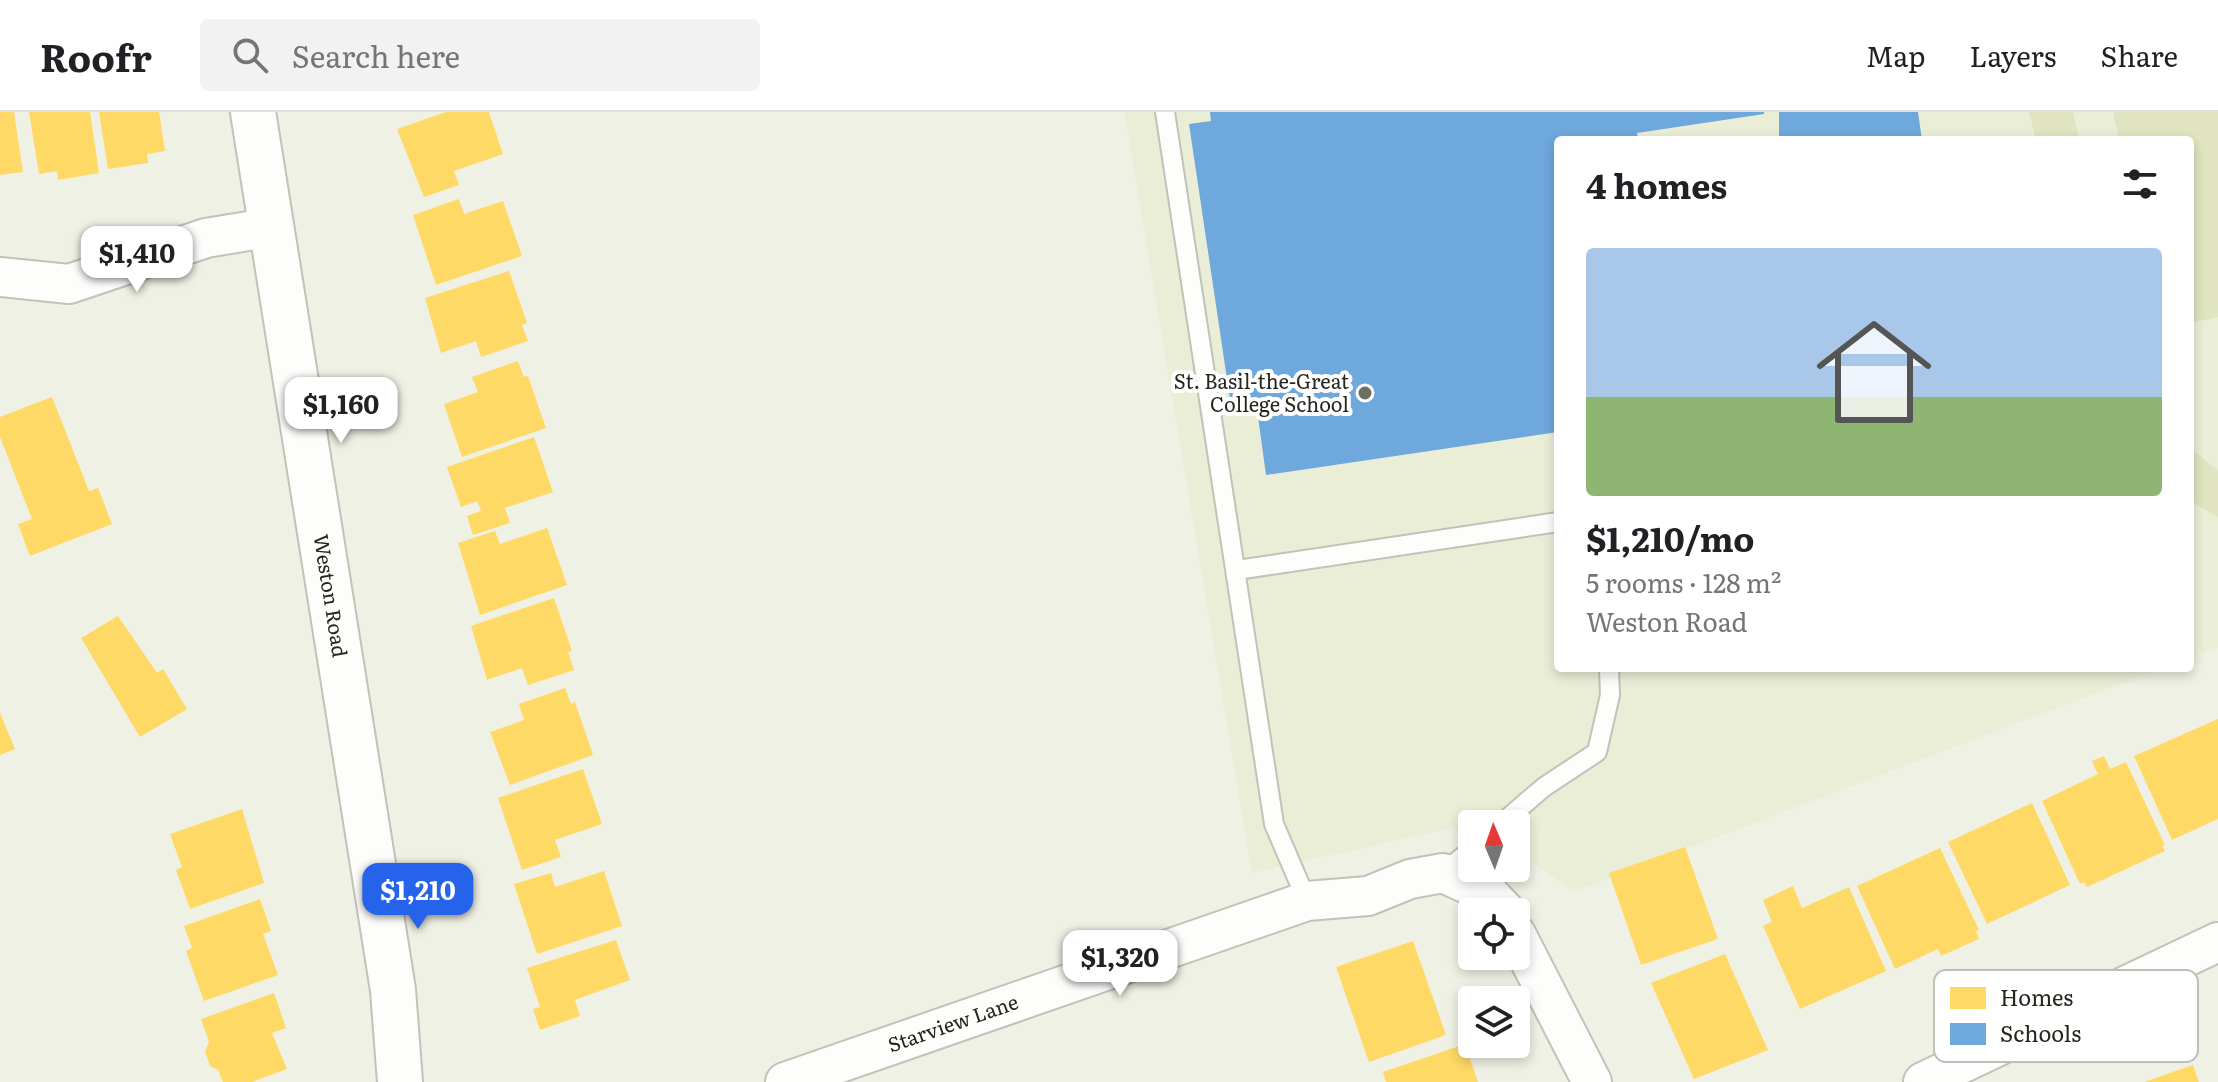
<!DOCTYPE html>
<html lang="en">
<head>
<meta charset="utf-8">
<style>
  body { margin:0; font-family:Literata,serif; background:#f2f2f2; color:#202124; height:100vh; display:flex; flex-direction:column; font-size:30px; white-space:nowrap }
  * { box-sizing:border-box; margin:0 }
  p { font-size:26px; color:#757577 }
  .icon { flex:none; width:44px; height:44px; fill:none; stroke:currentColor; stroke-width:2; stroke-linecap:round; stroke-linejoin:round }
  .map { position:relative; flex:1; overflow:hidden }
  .side { position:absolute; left:1554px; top:24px; width:640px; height:536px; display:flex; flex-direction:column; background:#fff; border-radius:8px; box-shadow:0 4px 12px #0003 }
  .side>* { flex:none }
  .needle { width:52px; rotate:358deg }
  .controls { position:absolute; left:1458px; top:698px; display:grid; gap:16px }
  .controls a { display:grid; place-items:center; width:72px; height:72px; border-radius:8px; background:#fff; box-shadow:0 4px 12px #0003; font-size:40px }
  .price { position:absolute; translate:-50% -68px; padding:0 18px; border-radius:16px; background:#fff; color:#222; font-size:26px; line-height:52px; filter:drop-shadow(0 2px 4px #0008) }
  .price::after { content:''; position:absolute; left:50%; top:48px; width:24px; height:18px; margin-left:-12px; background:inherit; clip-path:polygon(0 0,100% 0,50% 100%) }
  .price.active { background:#2563eb; color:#fff }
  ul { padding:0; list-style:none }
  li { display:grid; align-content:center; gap:16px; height:424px; padding:0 32px }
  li+li { border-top:2px solid #e0e0e0 }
  li span { display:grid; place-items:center; height:248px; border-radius:8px; color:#555 }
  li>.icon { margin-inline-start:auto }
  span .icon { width:144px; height:144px; fill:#fffc; stroke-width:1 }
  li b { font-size:34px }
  h2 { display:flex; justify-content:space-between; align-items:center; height:96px; padding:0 32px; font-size:34px }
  header { display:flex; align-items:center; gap:48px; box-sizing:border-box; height:112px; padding:0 40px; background:#fff; border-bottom:2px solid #e0e0e0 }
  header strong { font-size:38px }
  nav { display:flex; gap:44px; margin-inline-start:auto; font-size:28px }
  .search { width:560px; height:72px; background:#f2f2f2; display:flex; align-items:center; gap:20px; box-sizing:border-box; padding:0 28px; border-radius:8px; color:#757577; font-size:30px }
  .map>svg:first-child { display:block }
</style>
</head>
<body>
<header>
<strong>Roofr</strong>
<div class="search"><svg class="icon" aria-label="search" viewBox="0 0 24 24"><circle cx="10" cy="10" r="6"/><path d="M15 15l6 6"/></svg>Search here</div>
<nav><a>Map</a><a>Layers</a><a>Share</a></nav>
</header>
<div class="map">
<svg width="2218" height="970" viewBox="0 0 2218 970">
  <rect width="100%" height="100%" fill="#eff1e4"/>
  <!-- built -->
  <path fill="#ebeed7" d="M 1124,0 L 2218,0 L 2218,535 L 2190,545 L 2190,28 L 1558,28 L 1558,556 L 2162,556 L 1573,780 L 1516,738 L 1516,712 L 1478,710 L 1252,761 Z"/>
  <!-- pitch -->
  <path fill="#e0e4c1" d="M 2029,0 L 2073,0 L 2079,28 L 2036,28 Z
    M 2113,0 L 2218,0 L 2218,205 L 2190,211 L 2190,28 L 2119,28 Z
    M 2190,336 L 2218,358 L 2218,405 L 2190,389 Z"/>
  <!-- homes -->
  <path fill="#ffd966" d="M 0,0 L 14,0 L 23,60 L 0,63 Z
    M 29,0 L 90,0 L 99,61 L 58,68 L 57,59 L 39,62 Z
    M 99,0 L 159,0 L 165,39 L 147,42 L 148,51 L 108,57 Z
    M 446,0 L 489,0 L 503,42 L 454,59 L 459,73 L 424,85 L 397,17 Z
    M 459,87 L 464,102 L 503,89 L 522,144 L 436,173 L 413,103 Z
    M 509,159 L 527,211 L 522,213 L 528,229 L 481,245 L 476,229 L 441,241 L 425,186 Z
    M 518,249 L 524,265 L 528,264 L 546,316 L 462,345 L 444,292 L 478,280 L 472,265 Z
    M 52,285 L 89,379 L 98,376 L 112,412 L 30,444 L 18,412 L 32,407 L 0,325 L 0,305 Z
    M 534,325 L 553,380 L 505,396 L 510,411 L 473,423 L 467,404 L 481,399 L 477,389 L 461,395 L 447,355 Z
    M 547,416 L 567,473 L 480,503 L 458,431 L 495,419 L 500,432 Z
    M 554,486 L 572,539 L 568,540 L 574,558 L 528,573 L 522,556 L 487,568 L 471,514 Z
    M 118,504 L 157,561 L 163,557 L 187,597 L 140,625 L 81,526 Z
    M 565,576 L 571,592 L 575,590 L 593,643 L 510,673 L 490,620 L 524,608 L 519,592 Z
    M 0,601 L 15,637 L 0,643 Z
    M 2218,607 L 2218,707 L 2172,728 L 2134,644 Z
    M 2104,644 L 2110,657 L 2126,650 L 2165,733 L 2162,734 L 2165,739 L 2087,775 L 2084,770 L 2080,772 L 2042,689 L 2098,662 L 2092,649 Z
    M 583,657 L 602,712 L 555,728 L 561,745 L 522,758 L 498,686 Z
    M 2032,691 L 2070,773 L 1987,812 L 1948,730 Z
    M 242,697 L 264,771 L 190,797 L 176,758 L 182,755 L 170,722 Z
    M 1685,735 L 1718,827 L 1641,853 L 1609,761 Z
    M 1940,736 L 1979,818 L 1976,819 L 1979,827 L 1941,844 L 1938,837 L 1895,857 L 1857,774 Z
    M 604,759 L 622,814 L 537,842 L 514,772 L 551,761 L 555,775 Z
    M 1793,774 L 1802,796 L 1849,775 L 1886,859 L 1800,897 L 1763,814 L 1772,810 L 1763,788 Z
    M 260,787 L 271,819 L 263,822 L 278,863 L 204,889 L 186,839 L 192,836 L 184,814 Z
    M 616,828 L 630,868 L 575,888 L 580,904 L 540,918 L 533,897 L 540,895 L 527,856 Z
    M 1413,829 L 1446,923 L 1369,950 L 1336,855 Z
    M 1725,842 L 1768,938 L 1694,967 L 1651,871 Z
    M 274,881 L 286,916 L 272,921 L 287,957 L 252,970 L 223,970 L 218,958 L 210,954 L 205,939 L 209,930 L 201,907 Z
    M 1465,932 L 1478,970 L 1386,970 L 1383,960 Z
    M 2193,953 L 2199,970 L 2144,970 Z"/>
  <!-- schools -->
  <path fill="#6fa8dc" d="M 1210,0 L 1764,0 L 1764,2 L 1637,21 L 1638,28 L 1558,28 L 1558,320 L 1266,363 L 1256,290 L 1231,294 L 1189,12 L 1211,9 Z
    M 1779,0 L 1918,0 L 1922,28 L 1779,28 Z"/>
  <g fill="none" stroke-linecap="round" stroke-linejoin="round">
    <!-- service casing -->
    <g stroke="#c1c2b8" stroke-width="22">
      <path id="service" d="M 1165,0 L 1274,712 L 1307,789
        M 1237,458 L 1558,410
        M 1501,712 L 1544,675 L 1597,640 L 1610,583 L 1609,556
        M 1443,761 L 1472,737"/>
    </g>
    <!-- minor casing -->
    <g stroke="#c1c2b8" stroke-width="42">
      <g id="minor">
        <path d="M 0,165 L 69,172 L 206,126 L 272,115"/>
        <path d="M 1516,822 L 1592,970"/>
        <path id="s1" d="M 785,970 L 1307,789 L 1368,784 L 1410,767 L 1443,761 L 1489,782 L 1506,800"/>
        <path d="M 1923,970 L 2218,830"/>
      </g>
    </g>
    <!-- secondary casing -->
    <g stroke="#c1c2b8" stroke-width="48">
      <g id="secondary">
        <path id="s2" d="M 253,0 L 393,878 L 400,970"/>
      </g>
    </g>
    <!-- service -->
    <use href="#service" stroke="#fdfdfb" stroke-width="18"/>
    <!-- minor -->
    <use href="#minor" stroke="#fdfdfb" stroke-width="38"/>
    <!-- secondary -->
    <use href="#secondary" stroke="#fdfdfb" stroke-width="44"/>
  </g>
  <!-- markers -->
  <circle fill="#6c6d63" stroke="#fff" stroke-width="3" cx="1365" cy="281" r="8"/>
  <g text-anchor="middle" stroke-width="8" stroke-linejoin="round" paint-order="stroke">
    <!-- poi labels -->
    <g font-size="20" fill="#25261d" stroke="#fff" text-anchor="end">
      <text x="1349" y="277">St. Basil-the-Great<tspan x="1349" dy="23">College School</tspan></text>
    </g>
    <!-- street labels -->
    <g font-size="20" fill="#25261d" stroke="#fff">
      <text dy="7" stroke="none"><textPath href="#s2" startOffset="490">Weston Road</textPath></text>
      <text dy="7" stroke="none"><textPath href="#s1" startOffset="178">Starview Lane</textPath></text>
    </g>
  </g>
  <!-- legend -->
  <rect x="1934" y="858" width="264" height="92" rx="12" fill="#fff" stroke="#bebebb" stroke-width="2"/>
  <rect x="1950" y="875" width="36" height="22" fill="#ffd966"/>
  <rect x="1950" y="911" width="36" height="22" fill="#6fa8dc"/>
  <g font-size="22" fill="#25261d">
    <text x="2000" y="894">Homes</text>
    <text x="2000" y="930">Schools</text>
  </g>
</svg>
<div class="controls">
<a><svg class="needle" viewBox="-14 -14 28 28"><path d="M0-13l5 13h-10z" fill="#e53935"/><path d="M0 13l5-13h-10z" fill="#757577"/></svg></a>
<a><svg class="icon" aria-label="locate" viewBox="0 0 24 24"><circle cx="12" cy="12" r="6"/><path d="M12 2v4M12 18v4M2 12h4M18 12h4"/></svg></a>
<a><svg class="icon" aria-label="layers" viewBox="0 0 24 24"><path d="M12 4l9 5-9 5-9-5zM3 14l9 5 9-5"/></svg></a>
</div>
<b class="price" style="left:137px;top:182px">$1,410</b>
<b class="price" style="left:341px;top:333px">$1,160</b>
<b class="price active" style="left:418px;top:819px">$1,210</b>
<b class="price" style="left:1120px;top:886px">$1,320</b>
<section class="side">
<h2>4 homes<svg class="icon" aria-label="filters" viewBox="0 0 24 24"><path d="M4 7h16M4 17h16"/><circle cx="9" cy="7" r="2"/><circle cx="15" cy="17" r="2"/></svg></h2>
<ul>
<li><span style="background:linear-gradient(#a9c7e8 60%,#8fb573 0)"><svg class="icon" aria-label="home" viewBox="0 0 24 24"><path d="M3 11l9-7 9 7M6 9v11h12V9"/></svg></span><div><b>$1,210/mo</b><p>5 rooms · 128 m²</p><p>Weston Road</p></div></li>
</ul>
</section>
</div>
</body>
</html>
